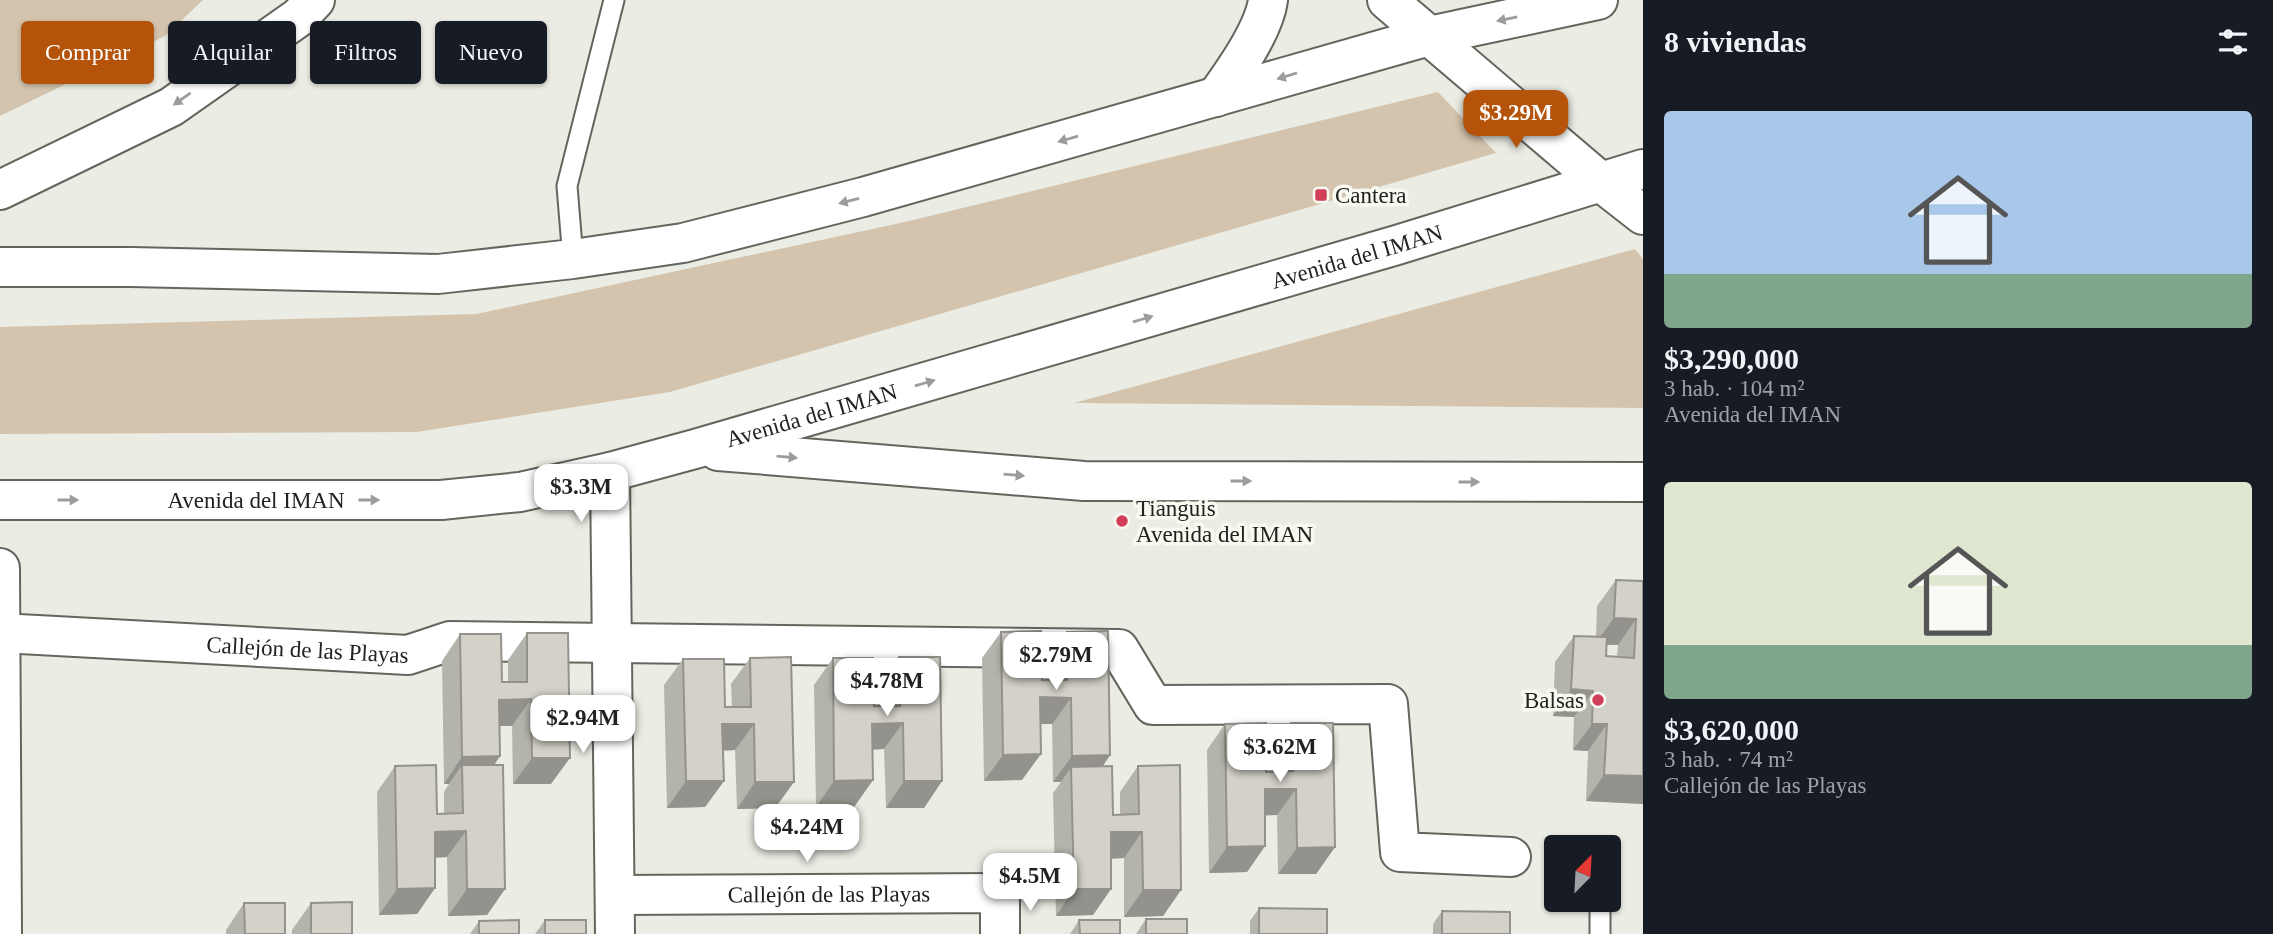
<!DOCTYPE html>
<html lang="es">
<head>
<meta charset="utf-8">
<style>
  body { margin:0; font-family:"Times New Roman",serif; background:#242831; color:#f1f3f6; height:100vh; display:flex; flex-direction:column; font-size:26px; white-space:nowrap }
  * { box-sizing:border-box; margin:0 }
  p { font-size:23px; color:#9ea1a6 }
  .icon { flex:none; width:38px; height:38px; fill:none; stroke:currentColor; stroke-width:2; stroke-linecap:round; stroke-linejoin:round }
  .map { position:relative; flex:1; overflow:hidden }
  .drawer { display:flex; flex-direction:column; background:#171b24; width:630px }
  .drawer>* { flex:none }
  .hud { position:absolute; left:21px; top:21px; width:665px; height:63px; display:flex; gap:14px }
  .needle { width:46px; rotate:24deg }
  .controls { position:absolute; left:1544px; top:835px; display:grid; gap:14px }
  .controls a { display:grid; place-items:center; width:77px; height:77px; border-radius:7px; background:#171b24; box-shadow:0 2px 5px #0004; font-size:35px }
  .price { position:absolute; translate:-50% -60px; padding:0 16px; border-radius:14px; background:#fff; color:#222; font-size:23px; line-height:46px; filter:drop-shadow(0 2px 4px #0008) }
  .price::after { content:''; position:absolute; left:50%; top:42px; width:21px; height:16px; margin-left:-10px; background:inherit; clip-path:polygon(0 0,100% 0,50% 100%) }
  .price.current { background:#b45309; color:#fff }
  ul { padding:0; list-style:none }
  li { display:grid; align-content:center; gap:14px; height:371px; padding:0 21px }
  li span { display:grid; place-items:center; height:217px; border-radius:7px; color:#555 }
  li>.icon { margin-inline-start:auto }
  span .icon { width:126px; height:126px; fill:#fffc; stroke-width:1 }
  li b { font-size:30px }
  h2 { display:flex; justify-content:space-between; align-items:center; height:84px; padding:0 21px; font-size:30px }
  .pill { padding:0 24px; border-radius:7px; background:#171b24; box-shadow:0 2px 5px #0004; font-size:24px; line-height:63px }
  .pill.current { background:#b45309; color:#fff }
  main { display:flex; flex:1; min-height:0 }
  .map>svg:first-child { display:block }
</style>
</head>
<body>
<main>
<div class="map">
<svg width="1643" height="934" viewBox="0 0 1643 934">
  <rect width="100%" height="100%" fill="#ebede4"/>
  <!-- green -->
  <path fill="#d4c4ad" d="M 0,0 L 203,0 L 165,36 L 0,116 Z
    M 1438,92 L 1496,153 L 670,392 L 417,432 L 0,434 L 0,327 L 476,314 L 905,222 Z
    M 1635,249 L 1643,259 L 1643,408 L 1074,403 Z"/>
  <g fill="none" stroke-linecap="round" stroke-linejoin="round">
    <!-- lane casing -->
    <g stroke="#64665e" stroke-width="23">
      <path id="lane" d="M 573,259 L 567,186 L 614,0
        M 1600,900 L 1600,934"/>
    </g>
    <!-- street casing -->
    <g stroke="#64665e" stroke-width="42">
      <g id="street">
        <path d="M 610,472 L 615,934"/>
        <path d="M 0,568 L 2,934"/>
        <path id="s1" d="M 0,633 L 408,655 L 450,641 L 1119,649 L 1153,705 L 1388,704 L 1400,852 L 1511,857"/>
        <path id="s2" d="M 615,895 L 1000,893 L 1000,934"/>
      </g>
    </g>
    <!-- secondary casing -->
    <g stroke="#64665e" stroke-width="42">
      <path id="secondary" d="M 1387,0 L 1602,183 L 1643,215"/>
    </g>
    <!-- primary casing -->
    <g stroke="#64665e" stroke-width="42">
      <g id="primary">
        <path d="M 1216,97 C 1234,72 1264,30 1268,0"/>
        <path d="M 0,190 L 171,107 L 299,17 L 315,0"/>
        <path d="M 0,267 L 131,267 L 438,274 L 573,259 L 683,243 L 863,197 L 1429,36 L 1598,0"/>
        <path d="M 718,451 L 1084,481 L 1643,482"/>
        <path id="s3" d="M 0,500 L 441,500 L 520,492 L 610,472 L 695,449 L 1397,245 L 1643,169"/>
      </g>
    </g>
    <!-- lane -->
    <use href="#lane" stroke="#fff" stroke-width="19"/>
    <!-- street -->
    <use href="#street" stroke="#fff" stroke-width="38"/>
    <!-- secondary -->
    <use href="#secondary" stroke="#fff" stroke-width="38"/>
    <!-- primary -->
    <use href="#primary" stroke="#fff" stroke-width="38"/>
  </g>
  <!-- wall -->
  <path fill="#b5b4ac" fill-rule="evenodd" d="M 1616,580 L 1643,581 L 1643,804 L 1586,801 L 1588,751 L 1573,750 L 1574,717 L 1553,716 L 1555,662 L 1574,636 L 1596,637 L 1597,606 ZM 1606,645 L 1618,645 L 1617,657 L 1606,656 Z
    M 1001,632 L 1042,680 L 1049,680 L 1048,658 L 1067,632 L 1110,755 L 1103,766 L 1113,815 L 1120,815 L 1120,792 L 1138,766 L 1181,890 L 1163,916 L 1124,917 L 1124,858 L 1111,859 L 1111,889 L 1093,915 L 1056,916 L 1053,793 L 1061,782 L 1053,782 L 1052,724 L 1040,724 L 1022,780 L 984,781 L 982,658 Z
    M 527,633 L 551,784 L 513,784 L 512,726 L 500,726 L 500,756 L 494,765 L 505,889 L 487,915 L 448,916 L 447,857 L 435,858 L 435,888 L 417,914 L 379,915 L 377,792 L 395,766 L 437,814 L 444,814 L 444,792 L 449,784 L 444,784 L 442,661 L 460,634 L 502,682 L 508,682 L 508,660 Z
    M 899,657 L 942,781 L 924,808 L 886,808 L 884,749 L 872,750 L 873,780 L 854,807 L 816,807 L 814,685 L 833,658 L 874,706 L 881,706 L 880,683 Z
    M 750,658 L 794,782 L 775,808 L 737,809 L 735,750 L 723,751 L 724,781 L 705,807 L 667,808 L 664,685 L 683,659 L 725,707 L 732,707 L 731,684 Z
    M 1291,723 L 1335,847 L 1316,874 L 1278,874 L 1277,815 L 1265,815 L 1265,846 L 1247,872 L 1209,873 L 1207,750 L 1225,724 L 1266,772 L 1273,772 L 1273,749 Z
    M 244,903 L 285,934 L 226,934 L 226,930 Z
    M 311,903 L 352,934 L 292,934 L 292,930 Z
    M 1259,908 L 1327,934 L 1250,934 L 1250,921 Z
    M 1442,911 L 1510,934 L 1433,934 L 1433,924 Z
    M 1146,919 L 1187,934 L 1136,934 Z
    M 545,920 L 586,934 L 535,934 Z
    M 1079,920 L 1120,934 L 1070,934 Z
    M 479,921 L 519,934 L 470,934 Z"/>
  <!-- shaded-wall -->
  <path fill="#94928c" d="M 1614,618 L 1636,619 L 1618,645 L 1595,644 Z
    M 1571,689 L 1593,691 L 1574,717 L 1553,716 Z
    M 1040,697 L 1071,698 L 1052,724 L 1021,724 Z
    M 531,699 L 512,726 L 481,726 L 499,700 Z
    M 903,723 L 884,749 L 853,750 L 872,724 Z
    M 722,724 L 754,724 L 735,750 L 704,751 Z
    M 1592,724 L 1607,724 L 1588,751 L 1573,750 Z
    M 1041,754 L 1022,780 L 984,781 L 1003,755 Z
    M 1110,755 L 1092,782 L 1071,767 L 1061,782 L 1053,782 L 1072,756 Z
    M 500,756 L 482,783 L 462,765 L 449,784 L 444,784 L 462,757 Z
    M 532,758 L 570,758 L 551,784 L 513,784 Z
    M 1604,775 L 1643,776 L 1643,804 L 1586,801 Z
    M 873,780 L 854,807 L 816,807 L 834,781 Z
    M 686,781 L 724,781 L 705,807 L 667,808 Z
    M 904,781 L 942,781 L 924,808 L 886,808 Z
    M 755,782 L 794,782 L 775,808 L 737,809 Z
    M 1265,789 L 1296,789 L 1277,815 L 1246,816 Z
    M 466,831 L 447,857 L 416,858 L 435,832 Z
    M 1111,832 L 1142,832 L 1124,858 L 1092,859 Z
    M 1265,846 L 1247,872 L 1209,873 L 1227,847 Z
    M 1335,847 L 1316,874 L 1278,874 L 1297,848 Z
    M 435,888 L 417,914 L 379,915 L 397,889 Z
    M 467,889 L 505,889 L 487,915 L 448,916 Z
    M 1074,889 L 1111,889 L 1093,915 L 1056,916 Z
    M 1143,890 L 1181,890 L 1163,916 L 1124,917 Z"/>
  <!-- building -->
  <path fill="#d3d1c8" stroke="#94928c" stroke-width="2" d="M 1616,580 L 1643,581 L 1643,776 L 1604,775 L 1607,724 L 1592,724 L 1593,691 L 1571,689 L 1574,636 L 1607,637 L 1606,656 L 1634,658 L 1636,619 L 1614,618 Z
    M 1041,631 L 1042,680 L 1067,680 L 1067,632 L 1108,631 L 1110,755 L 1072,756 L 1071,698 L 1040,697 L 1041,754 L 1003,755 L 1001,632 Z
    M 527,633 L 568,633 L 570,758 L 532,758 L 531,699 L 499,700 L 500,756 L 462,757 L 460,634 L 501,634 L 502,682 L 527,682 Z
    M 791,657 L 794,782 L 755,782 L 754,724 L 722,724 L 724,781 L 686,781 L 683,659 L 724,659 L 725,707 L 751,707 L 750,658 Z
    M 899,657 L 940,657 L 942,781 L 904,781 L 903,723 L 872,724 L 873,780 L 834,781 L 833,658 L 873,658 L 874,706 L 900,706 Z
    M 1266,723 L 1266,772 L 1293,771 L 1291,723 L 1333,723 L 1335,847 L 1297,848 L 1296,789 L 1265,789 L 1265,846 L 1227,847 L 1225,724 Z
    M 436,765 L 437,814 L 463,813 L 462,765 L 503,765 L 505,889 L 467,889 L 466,831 L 435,832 L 435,888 L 397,889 L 395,766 Z
    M 1180,765 L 1181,890 L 1143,890 L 1142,832 L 1111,832 L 1111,889 L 1074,889 L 1071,767 L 1112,766 L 1113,815 L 1139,814 L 1138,766 Z
    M 352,902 L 352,934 L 311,934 L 311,903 Z
    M 244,903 L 285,903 L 285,934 L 245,934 Z
    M 1259,908 L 1327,909 L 1327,934 L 1259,934 Z
    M 1442,911 L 1510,912 L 1510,934 L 1442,934 Z
    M 1146,919 L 1187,919 L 1187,934 L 1146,934 Z
    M 519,920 L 519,934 L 479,934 L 479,921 Z
    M 545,920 L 586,920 L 586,934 L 545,934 Z
    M 1079,920 L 1120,920 L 1120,934 L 1080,934 Z"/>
  <!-- one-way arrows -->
  <defs><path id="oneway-solid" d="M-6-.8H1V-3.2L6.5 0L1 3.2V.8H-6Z" transform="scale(1.75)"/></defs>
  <g fill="#9c9c9a">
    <use href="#oneway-solid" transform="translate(1507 19) rotate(168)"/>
    <use href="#oneway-solid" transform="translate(1287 76) rotate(163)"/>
    <use href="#oneway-solid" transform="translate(182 99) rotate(145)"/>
    <use href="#oneway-solid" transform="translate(1068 139) rotate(164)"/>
    <use href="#oneway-solid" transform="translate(849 201) rotate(166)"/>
    <use href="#oneway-solid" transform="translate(1143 319) rotate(-16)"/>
    <use href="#oneway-solid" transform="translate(925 383) rotate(-16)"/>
    <use href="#oneway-solid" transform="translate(787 457) rotate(5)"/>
    <use href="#oneway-solid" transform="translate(1014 475) rotate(5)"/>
    <use href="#oneway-solid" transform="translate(1241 481)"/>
    <use href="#oneway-solid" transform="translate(1469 482)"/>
    <use href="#oneway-solid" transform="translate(68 500)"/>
    <use href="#oneway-solid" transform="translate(369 500)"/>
  </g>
  <!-- markers -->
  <g fill="#d03f57" stroke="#f8faf1" stroke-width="2.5">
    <rect x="1314" y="188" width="14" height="14" rx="3.5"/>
    <circle cx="1122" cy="521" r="7"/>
    <circle cx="1598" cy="700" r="7"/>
  </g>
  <g text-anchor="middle" stroke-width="7" stroke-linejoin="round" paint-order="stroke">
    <!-- poi labels -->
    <g font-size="23" fill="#22231f" stroke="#f8faf1" text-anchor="start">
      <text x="1335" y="203">Cantera</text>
      <text x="1136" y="516">Tianguis<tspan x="1136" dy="26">Avenida del IMAN</tspan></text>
      <text x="1584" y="708" text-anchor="end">Balsas</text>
    </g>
    <!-- street labels -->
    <g font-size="23" fill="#22231f" stroke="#f8faf1">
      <text dy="8" stroke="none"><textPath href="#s3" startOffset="1390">Avenida del IMAN</textPath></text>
      <text dy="8" stroke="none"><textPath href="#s3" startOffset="822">Avenida del IMAN</textPath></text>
      <text dy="8" stroke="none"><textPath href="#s3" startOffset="256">Avenida del IMAN</textPath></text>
      <text dy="8" stroke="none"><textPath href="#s1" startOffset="308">Callejón de las Playas</textPath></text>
      <text dy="8" stroke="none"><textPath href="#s2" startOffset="214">Callejón de las Playas</textPath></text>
    </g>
  </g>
</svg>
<div class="controls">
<a><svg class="needle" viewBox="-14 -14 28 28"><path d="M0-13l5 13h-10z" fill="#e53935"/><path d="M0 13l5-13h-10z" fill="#9ea1a6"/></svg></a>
</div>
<b class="price current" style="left:1516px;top:150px">$3.29M</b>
<b class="price" style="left:581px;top:524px">$3.3M</b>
<b class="price" style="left:1056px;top:692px">$2.79M</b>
<b class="price" style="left:887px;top:718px">$4.78M</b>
<b class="price" style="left:583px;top:755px">$2.94M</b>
<b class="price" style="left:1280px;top:784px">$3.62M</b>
<b class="price" style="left:807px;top:864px">$4.24M</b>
<b class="price" style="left:1030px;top:913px">$4.5M</b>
<div class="hud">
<a class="pill current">Comprar</a>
<a class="pill">Alquilar</a>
<a class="pill">Filtros</a>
<a class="pill">Nuevo</a>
</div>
</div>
<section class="drawer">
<h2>8 viviendas<svg class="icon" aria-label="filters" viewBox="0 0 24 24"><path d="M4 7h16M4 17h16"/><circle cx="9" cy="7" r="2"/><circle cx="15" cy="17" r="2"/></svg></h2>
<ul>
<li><span style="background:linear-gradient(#a9c7e8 75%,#7fa58c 0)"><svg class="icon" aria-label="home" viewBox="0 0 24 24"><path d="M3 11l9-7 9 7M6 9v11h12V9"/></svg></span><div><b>$3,290,000</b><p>3 hab. · 104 m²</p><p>Avenida del IMAN</p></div></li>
<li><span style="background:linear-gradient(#dfe7d0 75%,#7fa58c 0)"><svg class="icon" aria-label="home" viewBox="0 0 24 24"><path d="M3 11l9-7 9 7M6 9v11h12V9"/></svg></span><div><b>$3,620,000</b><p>3 hab. · 74 m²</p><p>Callejón de las Playas</p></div></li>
</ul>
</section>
</main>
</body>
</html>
